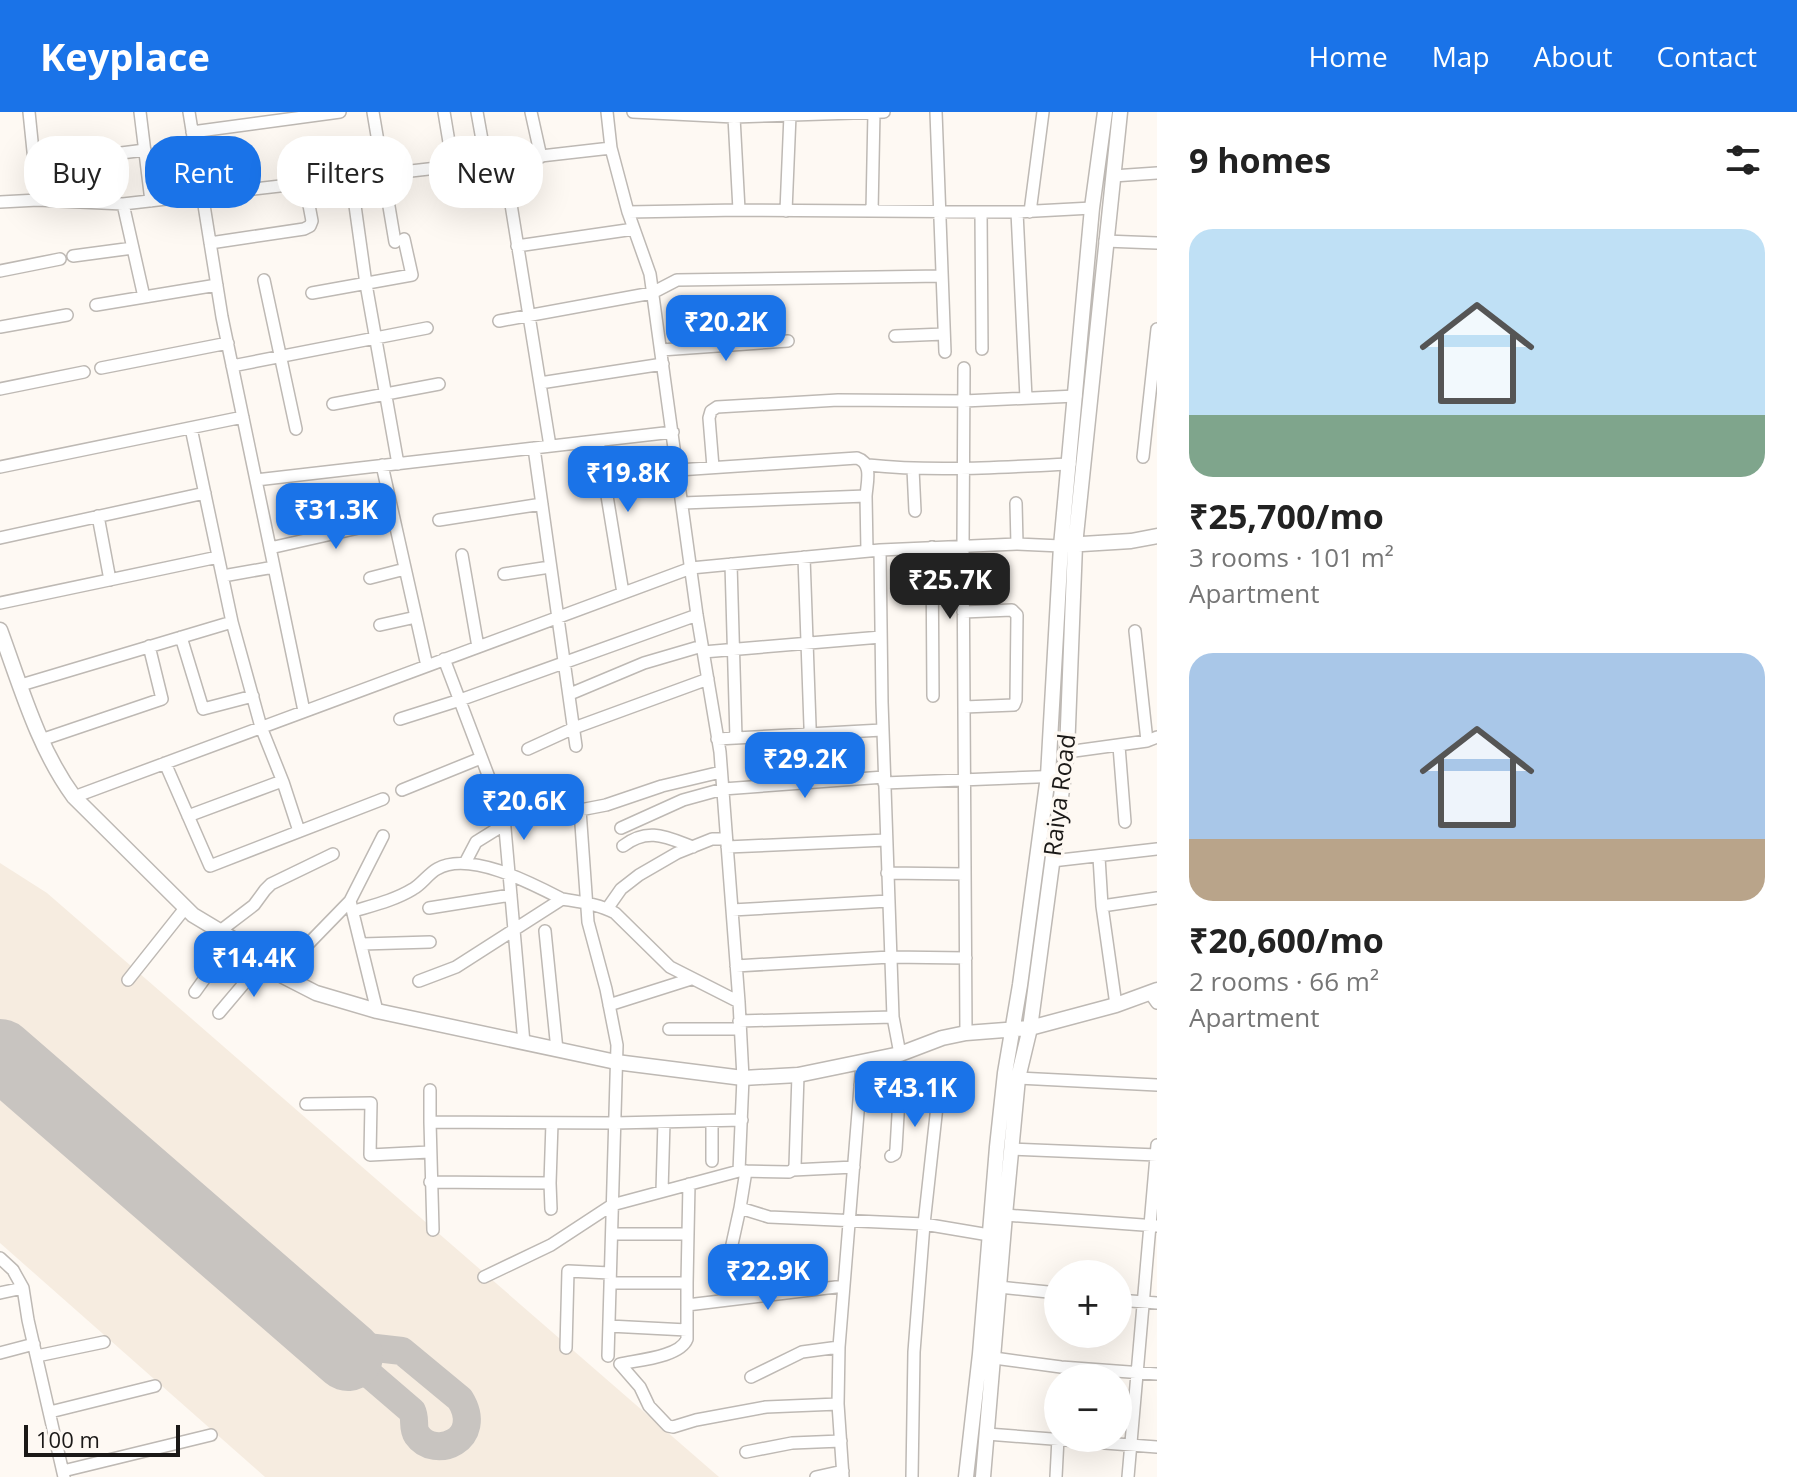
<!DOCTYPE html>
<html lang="en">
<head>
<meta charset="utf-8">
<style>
  body { margin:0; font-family:"Open Sans",sans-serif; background:#f2f2f2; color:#222; height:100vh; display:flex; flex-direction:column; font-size:30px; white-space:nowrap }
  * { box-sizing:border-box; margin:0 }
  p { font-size:26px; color:#767676 }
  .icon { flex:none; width:44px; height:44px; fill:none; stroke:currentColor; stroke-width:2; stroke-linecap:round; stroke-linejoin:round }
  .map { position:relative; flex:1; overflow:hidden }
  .sheet { display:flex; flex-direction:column; background:#fff; width:640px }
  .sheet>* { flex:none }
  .top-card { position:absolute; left:24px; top:24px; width:760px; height:72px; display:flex; gap:16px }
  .fabs { position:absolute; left:1044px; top:1148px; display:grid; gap:16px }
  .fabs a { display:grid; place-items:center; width:88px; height:88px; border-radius:50%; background:#fff; box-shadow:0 8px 32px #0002; font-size:40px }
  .scale { position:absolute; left:24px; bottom:20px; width:156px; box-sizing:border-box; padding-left:8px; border:4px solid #1b1917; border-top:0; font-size:22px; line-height:28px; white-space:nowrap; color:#1b1917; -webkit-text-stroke:6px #fef9f3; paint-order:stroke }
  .price { position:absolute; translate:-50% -68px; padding:0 18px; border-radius:16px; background:#1a73e8; color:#fff; font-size:26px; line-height:52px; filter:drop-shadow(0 2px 4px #0008) }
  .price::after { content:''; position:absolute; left:50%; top:48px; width:24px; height:18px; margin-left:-12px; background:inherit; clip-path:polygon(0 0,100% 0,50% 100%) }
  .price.active { background:#222; color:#fff }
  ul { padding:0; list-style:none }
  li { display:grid; align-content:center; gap:16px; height:424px; padding:0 32px }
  li span { display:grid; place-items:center; height:248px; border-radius:24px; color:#555 }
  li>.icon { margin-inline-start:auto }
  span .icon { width:144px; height:144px; fill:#fffc; stroke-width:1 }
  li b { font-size:34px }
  h2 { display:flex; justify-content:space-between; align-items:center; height:96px; padding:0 32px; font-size:34px }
  .chip { padding:0 28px; border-radius:32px; background:#fff; box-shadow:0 8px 32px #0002; font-size:28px; line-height:72px }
  .chip.active { background:#1a73e8; color:#fff }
  header { display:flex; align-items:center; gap:48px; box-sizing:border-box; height:112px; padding:0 40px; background:#1a73e8; color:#fff }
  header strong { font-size:38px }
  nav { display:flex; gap:44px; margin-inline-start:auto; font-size:28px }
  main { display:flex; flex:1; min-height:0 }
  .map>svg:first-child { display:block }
</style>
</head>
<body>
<header>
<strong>Keyplace</strong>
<nav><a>Home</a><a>Map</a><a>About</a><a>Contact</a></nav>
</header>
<main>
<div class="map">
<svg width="1157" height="1365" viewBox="0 0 1157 1365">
  <rect width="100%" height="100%" fill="#fef9f3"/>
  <!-- built -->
  <path fill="#f6ece0" d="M 0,751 L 47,781 L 719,1365 L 265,1365 L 0,1131 Z"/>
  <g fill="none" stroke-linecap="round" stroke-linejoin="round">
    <!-- taxiway -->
    <path stroke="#c8c4c0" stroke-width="28" d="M 332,1231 L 402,1239 L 460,1287 C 485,1327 435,1349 417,1323 C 412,1316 416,1307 412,1299 L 348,1244"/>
    <!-- runway -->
    <path stroke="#c8c4c0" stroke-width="70" d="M 0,942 L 348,1244"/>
    <!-- minor casing -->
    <g stroke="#beb9b4" stroke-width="14">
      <path id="minor" d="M 29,0 L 38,88
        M 140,0 L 151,89
        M 189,0 L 222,205 L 304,599
        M 373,0 L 395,130
        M 444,0 L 453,54
        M 477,0 L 486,50
        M 531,0 L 541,45
        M 633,0 L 734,5 L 734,0
        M 936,0 L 945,240
        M 192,20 L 340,0
        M 504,49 L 550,334
        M 34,52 L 145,38
        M 1113,64 L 1157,61
        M 351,65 L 366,172 L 398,352
        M 0,90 L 38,88 L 123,92 L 611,36
        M 123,92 L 144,185
        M 739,98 L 734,5 L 884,0
        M 786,99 L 790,3
        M 872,99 L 874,0
        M 628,100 L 739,98 L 1017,100 L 1092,96
        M 981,100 L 982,237
        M 1017,100 L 1026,286
        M 1030,100 L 1043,0
        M 1105,129 L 1157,131
        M 210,131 L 304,117 L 310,114 L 312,109 L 305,72
        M 517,134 L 634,117
        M 73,144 L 133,136
        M 0,159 L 60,147
        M 264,168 L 296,317
        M 312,181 L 412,163 L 404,127
        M 96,193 L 217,173
        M 499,209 L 652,181 L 677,168 L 942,164
        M 0,215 L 67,203
        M 895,224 L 944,222
        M 661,238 L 788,229
        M 232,254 L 427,216
        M 101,256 L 228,231
        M 964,256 L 963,434 L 966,921
        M 540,271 L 663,252
        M 0,277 L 84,260
        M 333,292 L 439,272
        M 191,316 L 232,510
        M 598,329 L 623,481
        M 534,336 L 576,634
        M 1143,345 L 1157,217
        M 382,353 L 427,554
        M 868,353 C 935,360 1002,355 1070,352
        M 0,355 L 243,305
        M 713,355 L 709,306 L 711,299 L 717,295 L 838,288 L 964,289 L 1076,284
        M 913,357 L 915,399
        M 678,358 L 857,346 C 873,351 867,370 866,384
        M 256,368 L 673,320
        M 682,391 L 866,384 L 867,439
        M 1016,391 L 1017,432
        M 98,404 L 110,468
        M 439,408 L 542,392
        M 0,426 L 205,381
        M 932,435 L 933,584
        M 270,436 L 394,408
        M 880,438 L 882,590 L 893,905
        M 462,443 L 478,535
        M 804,445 L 812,670
        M 731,452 L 736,626
        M 504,462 L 550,455
        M 223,464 L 274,455
        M 370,466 L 405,457
        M 0,491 L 218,445
        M 963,500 L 1012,498 L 1017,503 L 1016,588 L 1014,593 L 964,595
        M 380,513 L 416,505
        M 1135,519 L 1147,629
        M 181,525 L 203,597 L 253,584
        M 703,540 L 881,525
        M 444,547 L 504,705 L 524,931
        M 21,573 L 232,510 L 261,615 L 283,670 L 299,719
        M 570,582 L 644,551 L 702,534
        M 400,607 L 460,588 L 697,503
        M 717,627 L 882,618
        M 41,628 L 162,587 L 149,534
        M 1119,634 L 1125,710
        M 528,637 L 574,616 L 708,567
        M 1067,640 L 1147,629 L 1157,625
        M 165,651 L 210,754 L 383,687
        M 884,671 L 1064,664
        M 402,678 L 481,646
        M 74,685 L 691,456 L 880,438 L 1017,432 L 1061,434
        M 188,704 L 282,669
        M 621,716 L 683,688 L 723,677 L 884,665
        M 623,734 C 648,715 666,725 693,735
        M 727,735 L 886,728
        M 1099,745 L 1102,794 L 1157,786
        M 1052,749 L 1157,737
        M 465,751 L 476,730 L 505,712
        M 887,761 L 965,762
        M 562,787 C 580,790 599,792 615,801 L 670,855 L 739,890
        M 1102,794 L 1116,893
        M 429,796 L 511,783
        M 607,797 L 621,777 L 639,763 L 677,741 L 712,727 L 726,727
        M 732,798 L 888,789
        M 354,799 C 374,793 395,788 413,777 C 422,772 428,762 437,757 C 469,738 533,772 562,787 L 456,855 L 419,869
        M 220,819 L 254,793 L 265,778 L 271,772 L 333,742
        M 545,819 L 557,938
        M 362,832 L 430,830
        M 736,854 L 890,845 L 966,846
        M 279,862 L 350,789
        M 128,868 L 186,795
        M 195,880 L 233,827
        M 1150,881 L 1157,891
        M 609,893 L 691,867
        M 377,899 L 350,789 L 383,724
        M 219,901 L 263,849
        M 739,909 L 893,905 L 900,942
        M 669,917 L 740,917
        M 1018,966 L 1157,973
        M 860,973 L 932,965 L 937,969 L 939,976 L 924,1112 L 914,1240 L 912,1365
        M 430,978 L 430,1010
        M 306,992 L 371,991 L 370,1043 L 429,1040
        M 712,1009 L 712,1049
        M 1011,1037 L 1157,1043
        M 891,1044 L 895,1042 L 896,1037 L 900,969
        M 793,1058 L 854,1055
        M 740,1059 L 789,1060 L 793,1058 L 795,1054 L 798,963
        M 746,1059 L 740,1096 L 769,1105 L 924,1112 L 995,1124
        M 430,1070 L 550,1071 L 552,1011
        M 550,1071 L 551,1097
        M 662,1079 L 664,1010
        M 1005,1103 L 1157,1114
        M 433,1118 L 430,1010 L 615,1011 L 742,1008
        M 612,1122 L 688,1122
        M 731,1137 L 740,1096
        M 0,1146 L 13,1158 L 23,1176 L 28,1208 L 64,1365
        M 484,1165 L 551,1133 L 612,1093 L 739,1059 L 743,966 L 739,890 L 720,640 L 697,503 L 650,162 L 628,100 L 611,36 L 607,0
        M 610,1171 L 687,1171 L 687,1227 C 680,1245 638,1248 620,1252 L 640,1275 L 649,1294 L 668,1314 L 673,1315 L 696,1308 L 766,1295 L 838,1292
        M 687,1171 L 689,1072
        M 999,1175 L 1058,1181
        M 0,1181 L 23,1176
        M 1118,1188 L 1157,1191
        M 687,1193 L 844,1174
        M 609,1214 L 687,1218
        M 566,1236 L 568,1159 L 610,1161
        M 0,1241 L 34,1232
        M 37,1244 L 104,1230
        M 608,1244 L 617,933 L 606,877 L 588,810 L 580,698 L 606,693 L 662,674 L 721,660
        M 994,1246 L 1061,1255 L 1157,1262
        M 751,1265 L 802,1240 L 839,1235
        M 50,1300 L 155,1274
        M 987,1322 L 1157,1335
        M 746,1340 L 792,1331 L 841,1329
        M 63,1359 L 211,1323
        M 816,1365 L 843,1359
        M 843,1365 L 838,1292 L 839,1235 L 862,951
        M 1056,1365 L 1058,1326
        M 1128,1365 L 1157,1033"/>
    </g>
    <!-- tertiary casing -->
    <g stroke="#beb9b4" stroke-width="17">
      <path id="tertiary" d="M 1066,433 L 1131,429 L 1157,424
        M 0,518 C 21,575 38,636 74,685 L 193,803 L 233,827 L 279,862 L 316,881 L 377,899 L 616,950 L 743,966 L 798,963 L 900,942 L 942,926 L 966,921 L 1030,916 L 1116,893 L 1157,878
        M 966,1365 L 980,1242 L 997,1035 L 1005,961 L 1020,873 L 1048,664 L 1061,434 L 1092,96 L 1105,0
        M 983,1365 L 1005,1103 L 1018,966 L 1030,916 L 1067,640 L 1075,433 L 1120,0"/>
    </g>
    <!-- minor -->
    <use href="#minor" stroke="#fff" stroke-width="11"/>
    <!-- tertiary -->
    <use href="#tertiary" stroke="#fff" stroke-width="14"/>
  </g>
  <g text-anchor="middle" stroke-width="7" stroke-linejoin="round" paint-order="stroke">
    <!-- street labels -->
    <g font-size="24" fill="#1b1917" stroke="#fef9f3">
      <text transform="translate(1060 683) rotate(-83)" y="8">Raiya Road</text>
    </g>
  </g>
</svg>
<div class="fabs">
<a>+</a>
<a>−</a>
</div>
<div class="scale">100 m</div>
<b class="price" style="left:726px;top:251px">₹20.2K</b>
<b class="price" style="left:628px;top:402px">₹19.8K</b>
<b class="price" style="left:336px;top:439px">₹31.3K</b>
<b class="price active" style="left:950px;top:509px">₹25.7K</b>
<b class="price" style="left:805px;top:688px">₹29.2K</b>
<b class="price" style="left:524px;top:730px">₹20.6K</b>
<b class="price" style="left:254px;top:887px">₹14.4K</b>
<b class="price" style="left:915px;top:1017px">₹43.1K</b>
<b class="price" style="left:768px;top:1200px">₹22.9K</b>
<div class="top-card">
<a class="chip">Buy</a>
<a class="chip active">Rent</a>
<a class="chip">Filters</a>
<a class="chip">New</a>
</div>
</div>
<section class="sheet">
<h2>9 homes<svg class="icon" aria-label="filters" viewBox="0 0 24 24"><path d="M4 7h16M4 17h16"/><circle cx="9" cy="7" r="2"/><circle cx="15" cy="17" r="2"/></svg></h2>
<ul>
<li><span style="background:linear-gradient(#bfe0f5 75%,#7fa58c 0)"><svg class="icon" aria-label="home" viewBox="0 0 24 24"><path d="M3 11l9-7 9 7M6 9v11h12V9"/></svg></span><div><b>₹25,700/mo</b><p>3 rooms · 101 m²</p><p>Apartment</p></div></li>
<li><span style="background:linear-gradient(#a9c7e8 75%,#b9a48a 0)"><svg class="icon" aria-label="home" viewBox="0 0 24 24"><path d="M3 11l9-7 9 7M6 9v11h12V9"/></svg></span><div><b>₹20,600/mo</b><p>2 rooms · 66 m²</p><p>Apartment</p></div></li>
</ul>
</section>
</main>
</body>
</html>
